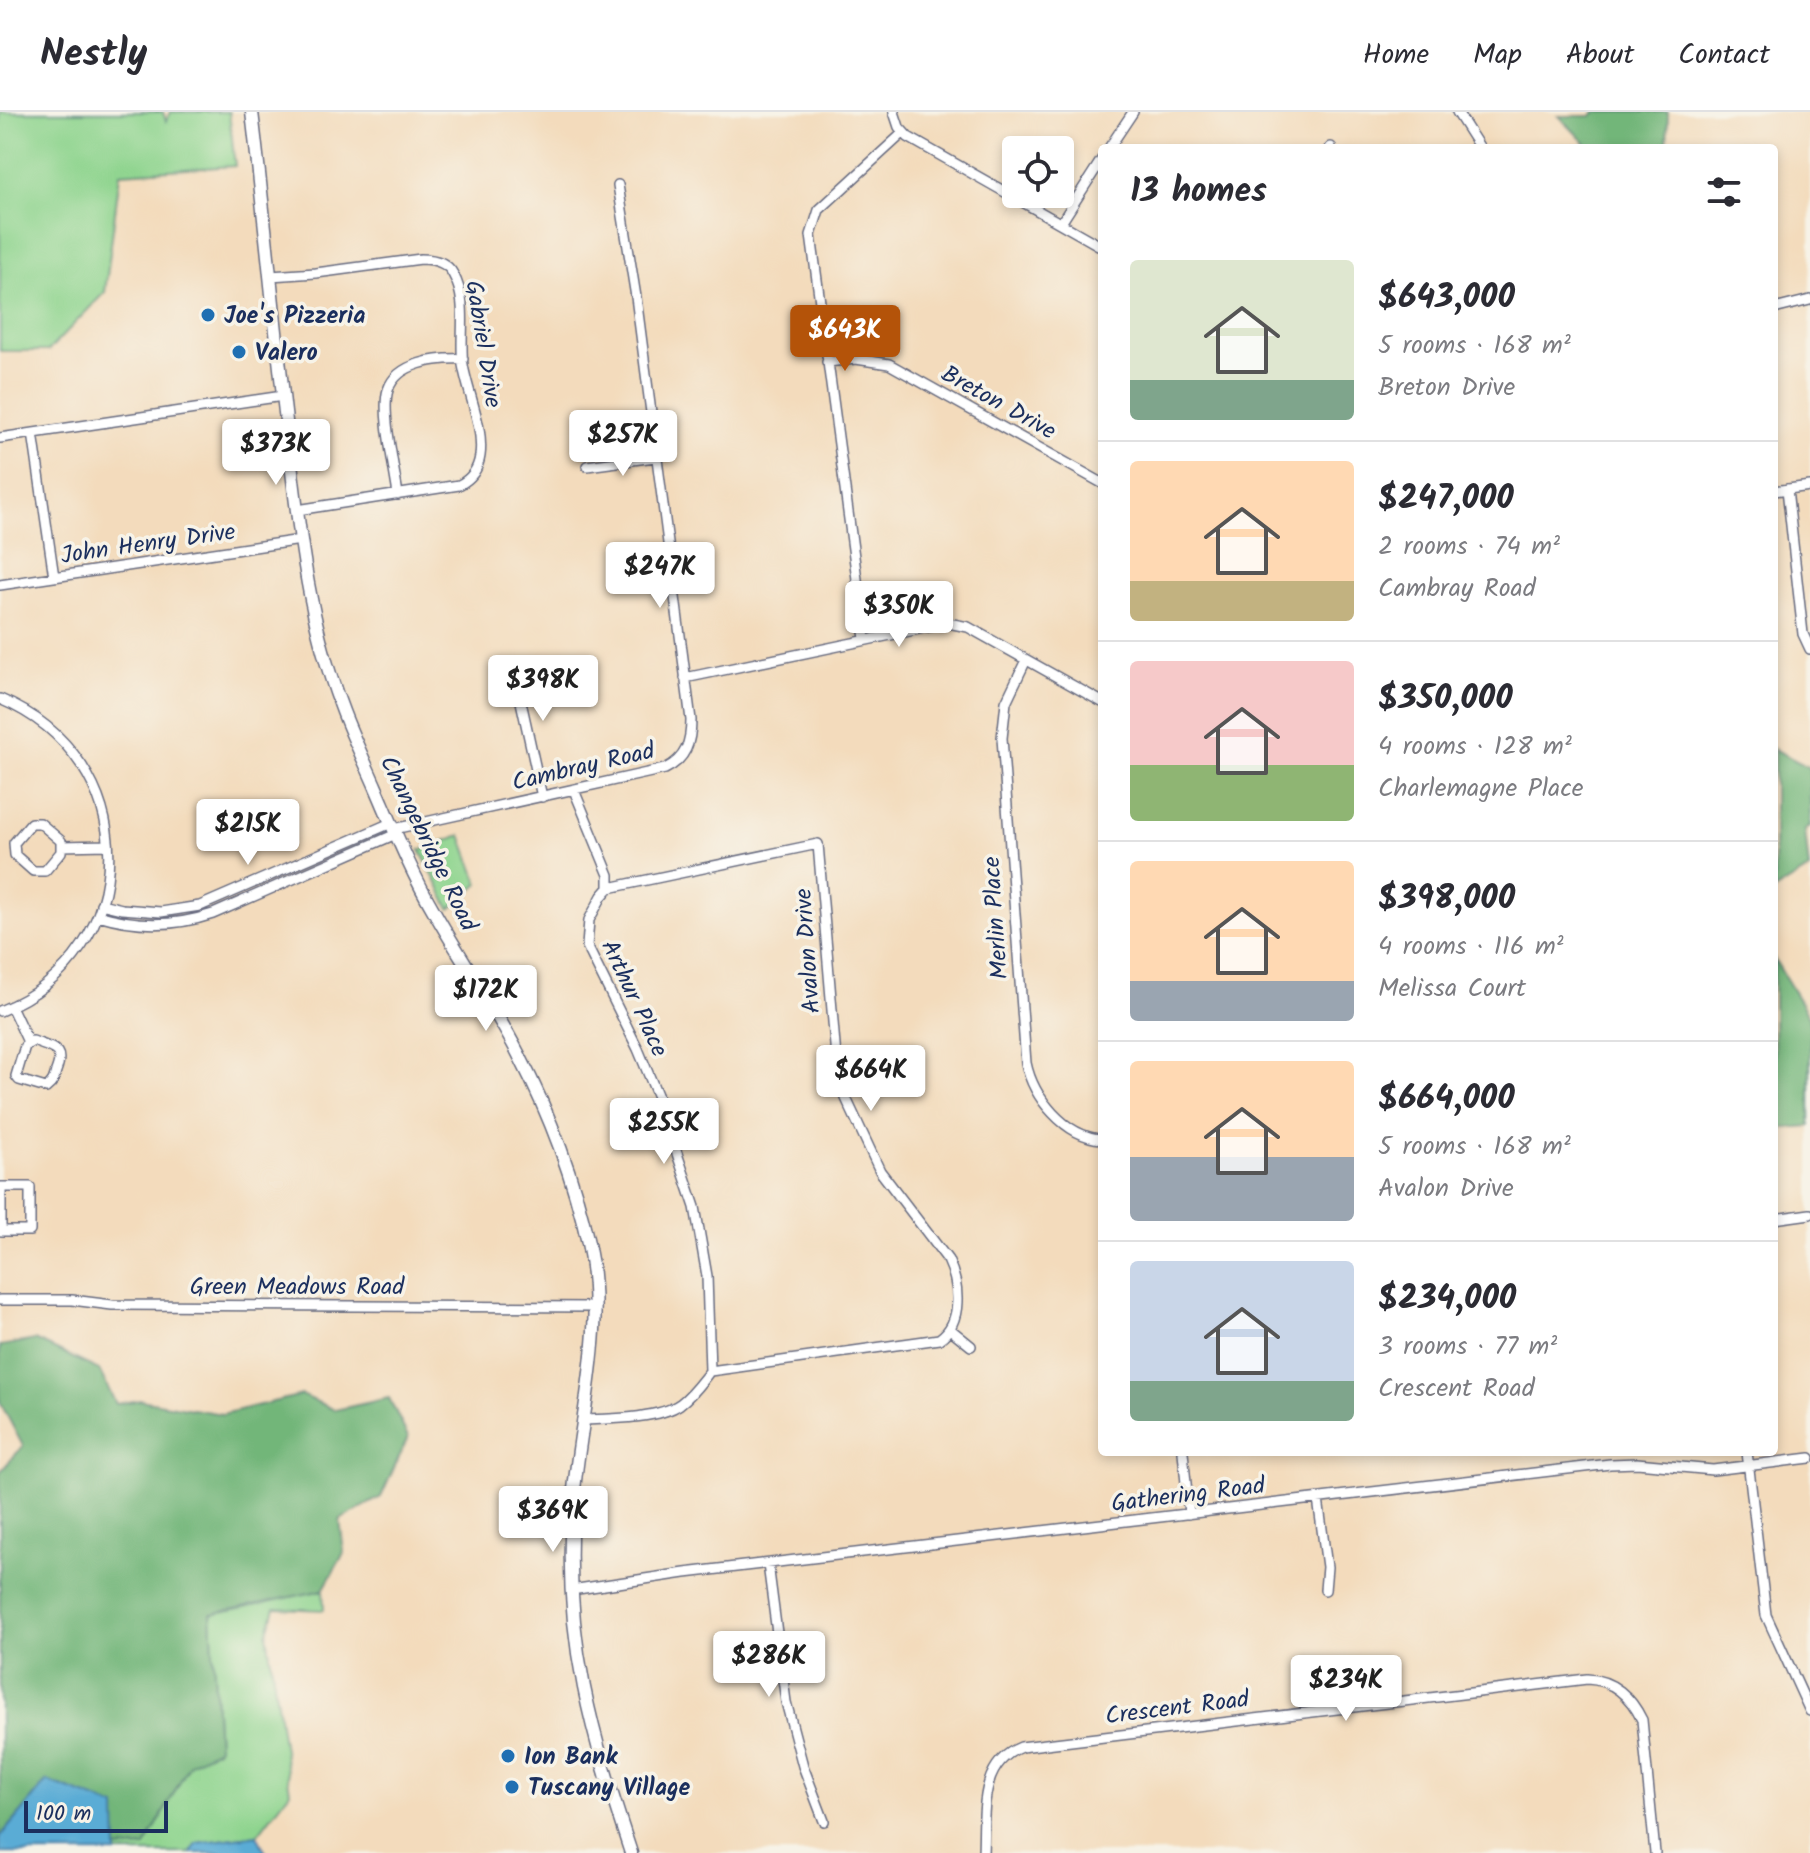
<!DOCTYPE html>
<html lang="en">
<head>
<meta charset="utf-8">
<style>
  body { margin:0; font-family:Kalam,sans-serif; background:#f7f7f7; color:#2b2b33; height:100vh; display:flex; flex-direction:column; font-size:30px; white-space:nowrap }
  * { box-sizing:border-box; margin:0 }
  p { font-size:26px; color:#7c7c81 }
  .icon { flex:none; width:44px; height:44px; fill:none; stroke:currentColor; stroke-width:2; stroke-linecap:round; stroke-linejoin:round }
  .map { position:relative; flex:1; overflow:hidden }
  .details { position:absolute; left:1098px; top:32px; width:680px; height:1312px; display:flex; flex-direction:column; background:#fff; border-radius:8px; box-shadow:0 4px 12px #0003 }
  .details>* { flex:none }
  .controls { position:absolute; left:1002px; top:24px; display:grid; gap:16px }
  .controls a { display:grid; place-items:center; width:72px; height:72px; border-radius:8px; background:#fff; box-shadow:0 4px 12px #0003; font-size:40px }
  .scale { position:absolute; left:24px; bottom:20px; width:144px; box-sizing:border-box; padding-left:8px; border:4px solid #1b2f5e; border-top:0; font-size:22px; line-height:28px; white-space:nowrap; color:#1b2f5e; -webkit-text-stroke:6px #f7f3e8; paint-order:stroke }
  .price { position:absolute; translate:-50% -68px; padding:0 18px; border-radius:8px; background:#fff; color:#222; font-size:26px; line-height:52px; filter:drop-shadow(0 2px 4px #0008) }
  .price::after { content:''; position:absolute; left:50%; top:48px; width:24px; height:18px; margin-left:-12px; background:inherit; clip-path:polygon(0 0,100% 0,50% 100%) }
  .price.current { background:#b45309; color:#fff }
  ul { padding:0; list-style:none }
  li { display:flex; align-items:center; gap:24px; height:200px; padding:0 32px }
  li+li { border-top:2px solid #e1e1e2 }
  li span { display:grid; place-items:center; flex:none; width:224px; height:160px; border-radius:8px; color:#555 }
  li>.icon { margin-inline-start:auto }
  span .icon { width:96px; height:96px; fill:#fffc; stroke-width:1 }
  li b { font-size:34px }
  h2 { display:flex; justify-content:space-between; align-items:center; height:96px; padding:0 32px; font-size:34px }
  header { display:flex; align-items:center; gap:48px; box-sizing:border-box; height:112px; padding:0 40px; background:#fff; border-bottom:2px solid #e1e1e2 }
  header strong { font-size:38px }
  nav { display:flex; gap:44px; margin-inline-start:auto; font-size:28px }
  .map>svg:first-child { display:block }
</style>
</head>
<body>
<header>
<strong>Nestly</strong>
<nav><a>Home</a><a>Map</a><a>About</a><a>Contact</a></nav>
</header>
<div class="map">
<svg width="1810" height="1741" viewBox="0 0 1810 1741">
  <rect width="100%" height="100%" fill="#f7f3e8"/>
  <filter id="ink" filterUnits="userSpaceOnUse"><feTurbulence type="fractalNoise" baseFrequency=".0125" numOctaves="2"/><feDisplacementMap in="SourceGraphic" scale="16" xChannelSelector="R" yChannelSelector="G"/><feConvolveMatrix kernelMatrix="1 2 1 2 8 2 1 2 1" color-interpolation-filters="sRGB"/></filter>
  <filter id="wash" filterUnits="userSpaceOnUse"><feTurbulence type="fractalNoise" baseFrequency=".006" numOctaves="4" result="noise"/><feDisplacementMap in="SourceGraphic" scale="32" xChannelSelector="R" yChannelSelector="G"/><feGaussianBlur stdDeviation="1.8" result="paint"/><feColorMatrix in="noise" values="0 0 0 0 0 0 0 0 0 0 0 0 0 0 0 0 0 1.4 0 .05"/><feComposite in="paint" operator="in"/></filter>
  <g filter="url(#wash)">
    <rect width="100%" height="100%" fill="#f3dbbc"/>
    <!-- green -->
    <path fill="#8ed48e" stroke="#548276" stroke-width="2" d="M 0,0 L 163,0 L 166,9 L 171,0 L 229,0 L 235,54 L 120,61 L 105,180 L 48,239 L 0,239 Z
      M 461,723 L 479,772 L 450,797 L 420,738 Z
      M 323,1478 L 324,1498 L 275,1496 L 267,1522 L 290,1680 L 257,1723 L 197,1731 L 191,1741 L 117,1741 L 116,1737 L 145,1735 L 190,1651 L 218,1637 L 211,1502 Z"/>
    <!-- forest -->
    <path fill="#72b679" stroke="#46726c" stroke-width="2" d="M 1595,0 L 1668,0 L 1667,36 L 1590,36 L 1559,4 L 1591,4 Z
      M 1774,637 L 1810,656 L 1810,715 L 1805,718 L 1809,757 L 1774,779 Z
      M 1774,847 L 1810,906 L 1810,1014 L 1774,1017 Z
      M 35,1228 L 99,1258 L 116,1292 L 140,1288 L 222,1302 L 302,1283 L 335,1298 L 389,1286 L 408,1325 L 381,1385 L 340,1408 L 344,1441 L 323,1478 L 211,1502 L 218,1637 L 190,1651 L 145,1735 L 116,1737 L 115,1695 L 47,1669 L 0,1725 L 0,1360 L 23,1334 L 0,1290 L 0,1234 Z"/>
    <!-- water -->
    <path fill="#5aacd5" stroke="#3a6e9a" stroke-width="2" d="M 47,1669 L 116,1695 L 117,1741 L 0,1741 L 0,1725 Z
      M 257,1723 L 266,1741 L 191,1741 L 197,1731 Z"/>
  </g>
  <g filter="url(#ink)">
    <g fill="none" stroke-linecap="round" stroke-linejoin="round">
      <!-- street casing -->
      <g stroke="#676b7f" stroke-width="12">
        <path id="street" d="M 894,0 L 899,15 L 908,25 L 1102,135
          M 1457,0 L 1480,36
          M 1109,36 L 1133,0
          M 1330,36 L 1331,35
          M 1061,111 L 1102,47
          M 270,164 L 316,161 L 421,147 C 434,147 447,150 453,162 C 469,190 459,224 463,253 C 468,282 484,315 480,344 C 478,358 471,367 459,373 L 297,398
          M 1774,197 L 1810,188
          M 827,250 L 856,247 L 889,252 L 1102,371
          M 33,321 L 54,465
          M 0,326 L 283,284
          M 587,354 L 655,345
          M 1787,377 L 1803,522 L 1810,537
          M 1774,379 L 1810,374
          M 398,383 C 395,359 381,299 388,278 C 397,250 437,246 463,247
          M 0,473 L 301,428
          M 865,527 L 811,123 L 819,98 L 903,21
          M 1026,548 L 1006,590 L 1002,626 L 1026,951 C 1033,985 1065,1025 1102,1027
          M 508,563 L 516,567 L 542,685
          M 685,566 L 948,511 L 968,515 L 1102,590
          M 0,587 C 144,647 146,840 0,899
          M 574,678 L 609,763 L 609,776 L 602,784 L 589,808 L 587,834 L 638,937 L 658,985 L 695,1095 L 707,1164 L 710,1259 C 701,1270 692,1283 680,1292 C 659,1307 609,1307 582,1308
          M 31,711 L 40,711 L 61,729 L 61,740 L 45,759 L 33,759 L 15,743 L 14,731 Z
          M 394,717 L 665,657 C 686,647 691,630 691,608 L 636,185 L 618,73
          M 61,734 L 108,733
          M 609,776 L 818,732 L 838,969 L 880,1059 L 948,1148 C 959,1171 964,1210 939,1227 L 710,1259
          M 101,792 L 122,797 L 161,800 L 200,794 L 391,711
          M 98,803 C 137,815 174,815 213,802 L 396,722
          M 11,894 L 28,930
          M 33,929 C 53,937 65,936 56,959 C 54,967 53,971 46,976 L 19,968 L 16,964 L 25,934 Z
          M 1,1075 L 30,1075 L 30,1119 L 1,1119 Z
          M 1774,1107 L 1810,1102
          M 0,1188 L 72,1188 L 112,1193 L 594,1195
          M 950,1217 L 971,1234
          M 1183,1340 L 1189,1402
          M 1747,1340 L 1766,1503 L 1810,1599
          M 1318,1387 L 1327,1455 L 1325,1478
          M 768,1452 L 786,1590 L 803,1654 L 824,1709
          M 571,1478 L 685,1461 L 1610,1352 L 1637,1351 L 1713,1358 L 1810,1346
          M 983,1741 C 985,1702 978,1652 1021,1635 L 1587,1567 C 1613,1568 1631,1585 1642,1608 L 1655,1741"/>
      </g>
      <!-- secondary casing -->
      <g stroke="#676b7f" stroke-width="15">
        <path id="secondary" d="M 252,0 C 265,109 275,218 288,326 C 299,418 308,507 341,594 C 351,622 365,650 377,678 C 395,720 412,762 435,801 C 462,849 494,894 519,943 C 549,1001 574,1067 588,1131 C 608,1221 577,1312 572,1402 C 564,1529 592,1623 631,1741"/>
      </g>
      <!-- street -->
      <use href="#street" stroke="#fff" stroke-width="9"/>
      <!-- secondary -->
      <use href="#secondary" stroke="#fff" stroke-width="12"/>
    </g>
  </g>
  <!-- markers -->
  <g fill="#1f6fb2" stroke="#f7f3e8" stroke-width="3">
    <circle cx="208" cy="203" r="8"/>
    <circle cx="239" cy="240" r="8"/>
    <circle cx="508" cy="1644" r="8"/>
    <circle cx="512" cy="1675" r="8"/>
  </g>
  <g text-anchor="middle" stroke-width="7" stroke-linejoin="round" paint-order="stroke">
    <!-- poi labels -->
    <g font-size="24" font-weight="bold" fill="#1b2f5e" stroke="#f7f3e8" text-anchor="start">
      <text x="224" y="211">Joe's Pizzeria</text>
      <text x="255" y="248">Valero</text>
      <text x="524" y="1652">Ion Bank</text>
      <text x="528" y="1683">Tuscany Village</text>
    </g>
    <!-- street labels -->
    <g font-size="24" fill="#1b2f5e" stroke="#f7f3e8">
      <text transform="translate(484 232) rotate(81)" y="8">Gabriel Drive</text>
      <text transform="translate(999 290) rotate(29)" y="8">Breton Drive</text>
      <text transform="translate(148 431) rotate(-8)" y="8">John Henry Drive</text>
      <text transform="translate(583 654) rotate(-13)" y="8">Cambray Road</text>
      <text transform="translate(429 731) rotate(64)" y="8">Changebridge Road</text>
      <text transform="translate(995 806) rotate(-94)" y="8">Merlin Place</text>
      <text transform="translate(807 839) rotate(-94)" y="8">Avalon Drive</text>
      <text transform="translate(635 886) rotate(65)" y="8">Arthur Place</text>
      <text x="297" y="1182">Green Meadows Road</text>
      <text transform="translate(1188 1382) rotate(-7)" y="8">Gathering Road</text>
      <text transform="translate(1177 1595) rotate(-7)" y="8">Crescent Road</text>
    </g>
  </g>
</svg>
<div class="controls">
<a><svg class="icon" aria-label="locate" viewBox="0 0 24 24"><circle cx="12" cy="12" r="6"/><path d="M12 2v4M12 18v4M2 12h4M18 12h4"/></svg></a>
</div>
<div class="scale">100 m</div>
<b class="price current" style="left:845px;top:261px">$643K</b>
<b class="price" style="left:623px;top:366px">$257K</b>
<b class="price" style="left:276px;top:375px">$373K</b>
<b class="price" style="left:660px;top:498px">$247K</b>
<b class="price" style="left:899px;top:537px">$350K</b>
<b class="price" style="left:543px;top:611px">$398K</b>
<b class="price" style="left:248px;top:755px">$215K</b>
<b class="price" style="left:486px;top:921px">$172K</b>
<b class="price" style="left:871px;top:1001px">$664K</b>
<b class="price" style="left:664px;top:1054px">$255K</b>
<b class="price" style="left:553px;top:1442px">$369K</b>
<b class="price" style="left:769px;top:1587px">$286K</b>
<b class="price" style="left:1346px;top:1611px">$234K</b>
<section class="details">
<h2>13 homes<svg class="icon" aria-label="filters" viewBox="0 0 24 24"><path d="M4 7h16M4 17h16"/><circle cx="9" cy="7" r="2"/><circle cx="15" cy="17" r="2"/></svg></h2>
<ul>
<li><span style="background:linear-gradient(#dfe7d0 75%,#7fa58c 0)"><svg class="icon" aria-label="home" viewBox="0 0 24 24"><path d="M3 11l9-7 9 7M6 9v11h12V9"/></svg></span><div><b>$643,000</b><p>5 rooms · 168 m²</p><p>Breton Drive</p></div></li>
<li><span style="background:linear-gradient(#ffd9b3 75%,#c2b280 0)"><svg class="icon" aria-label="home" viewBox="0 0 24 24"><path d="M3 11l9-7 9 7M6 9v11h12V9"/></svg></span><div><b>$247,000</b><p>2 rooms · 74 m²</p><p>Cambray Road</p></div></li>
<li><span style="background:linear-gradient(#f6c9c9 65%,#8fb573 0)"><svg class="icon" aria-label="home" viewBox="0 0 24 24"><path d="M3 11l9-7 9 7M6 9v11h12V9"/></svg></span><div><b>$350,000</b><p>4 rooms · 128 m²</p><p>Charlemagne Place</p></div></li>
<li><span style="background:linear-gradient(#ffd9b3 75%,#9aa5b1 0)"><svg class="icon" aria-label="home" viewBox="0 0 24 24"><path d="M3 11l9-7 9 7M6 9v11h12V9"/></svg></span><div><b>$398,000</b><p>4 rooms · 116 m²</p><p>Melissa Court</p></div></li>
<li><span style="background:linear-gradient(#ffd9b3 60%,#9aa5b1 0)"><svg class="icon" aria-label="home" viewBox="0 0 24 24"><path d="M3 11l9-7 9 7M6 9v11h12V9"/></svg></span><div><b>$664,000</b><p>5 rooms · 168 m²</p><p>Avalon Drive</p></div></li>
<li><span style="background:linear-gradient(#c9d6e8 75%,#7fa58c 0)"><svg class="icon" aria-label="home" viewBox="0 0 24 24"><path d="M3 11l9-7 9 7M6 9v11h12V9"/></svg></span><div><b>$234,000</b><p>3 rooms · 77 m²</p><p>Crescent Road</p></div></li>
</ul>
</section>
</div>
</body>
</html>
